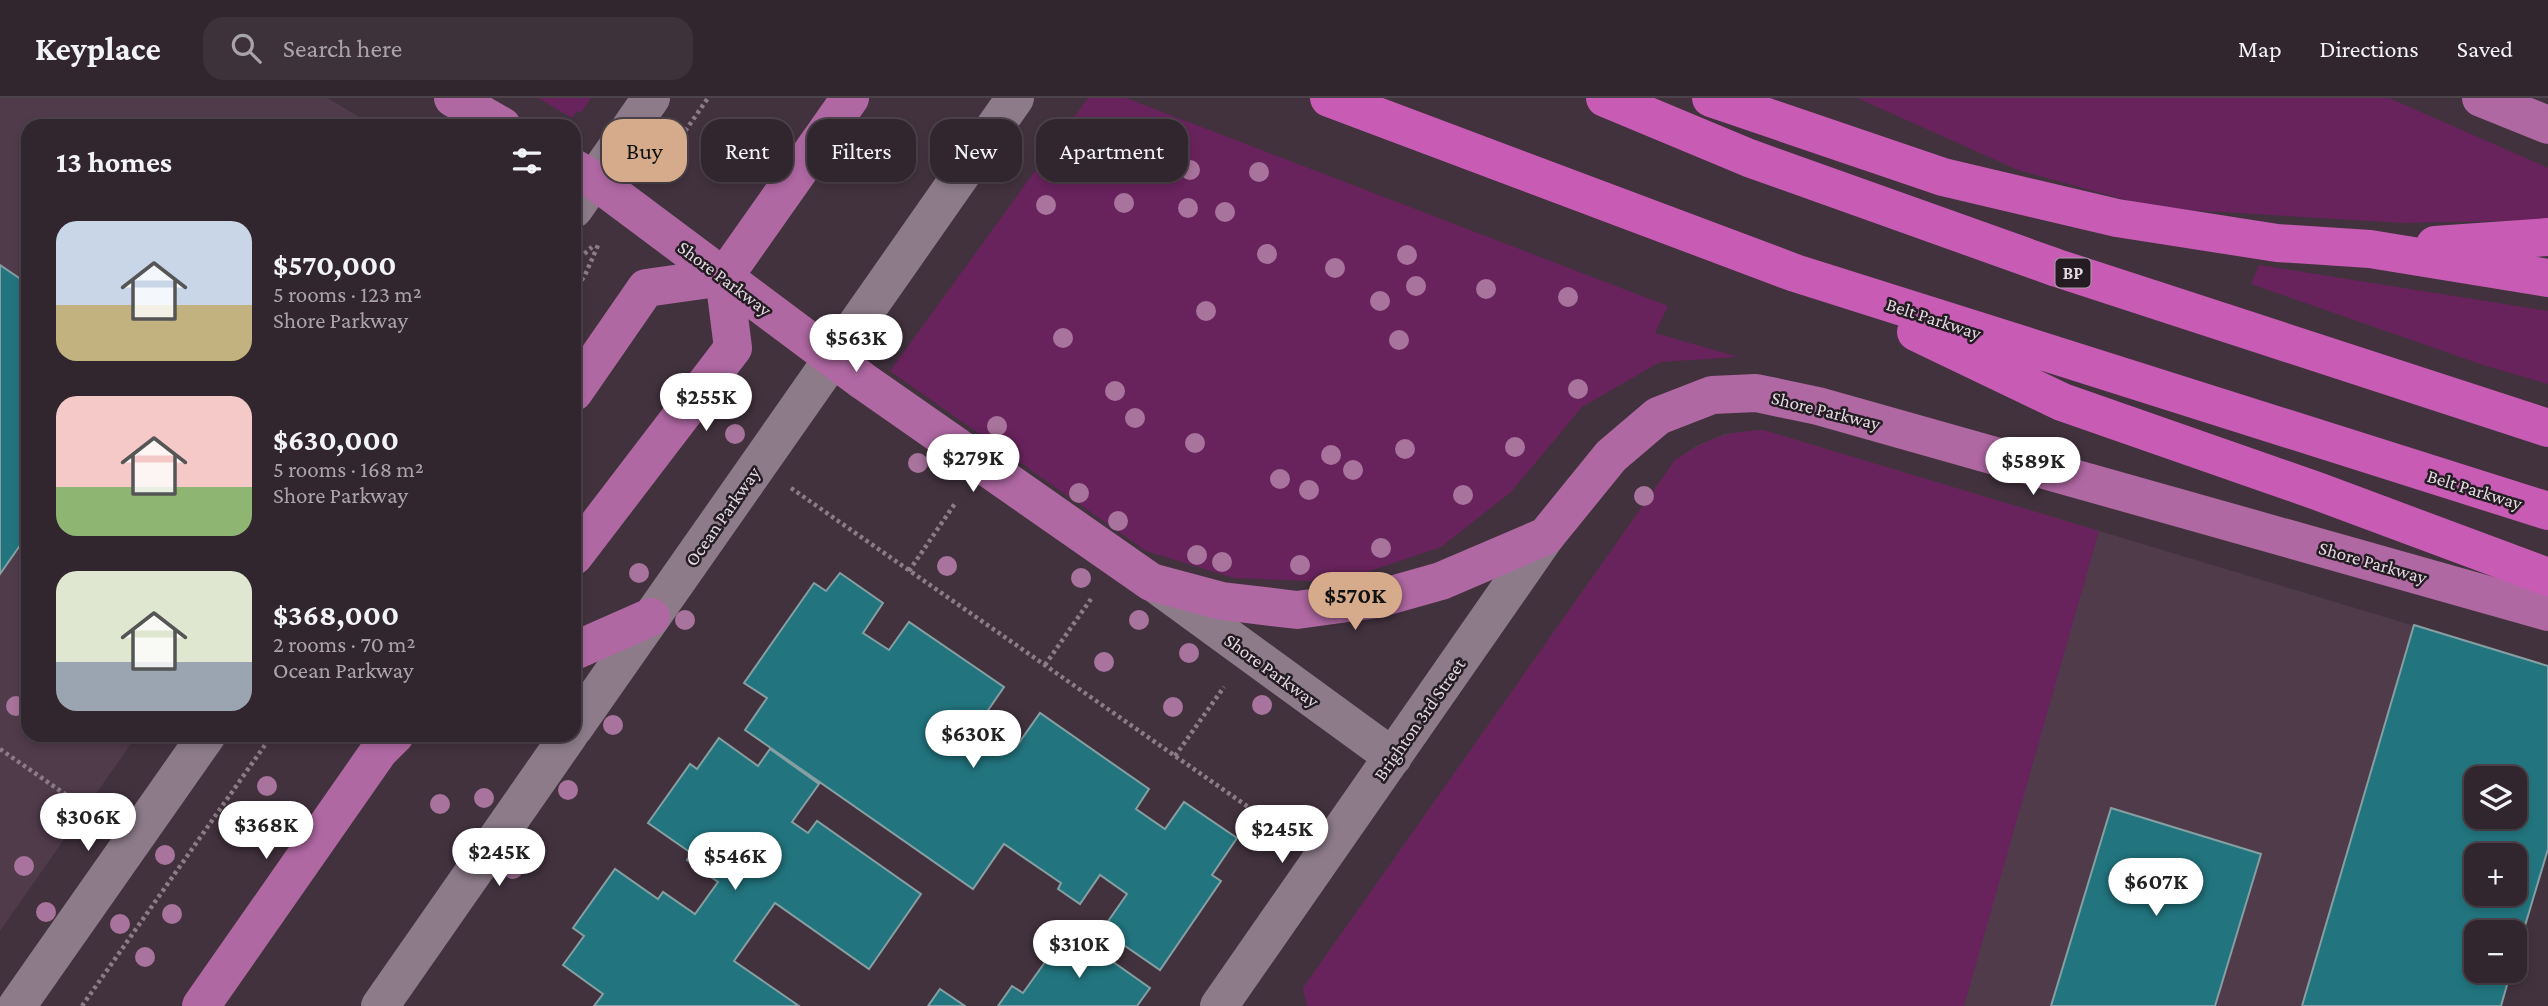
<!DOCTYPE html>
<html lang="en">
<head>
<meta charset="utf-8">
<style>
  body { margin:0; font-family:"Crimson Pro",serif; background:#3d323a; color:#f1f3f6; height:100vh; display:flex; flex-direction:column; font-size:26px; white-space:nowrap }
  * { box-sizing:border-box; margin:0 }
  p { font-size:23px; color:#a8a5aa }
  .icon { flex:none; width:38px; height:38px; fill:none; stroke:currentColor; stroke-width:2; stroke-linecap:round; stroke-linejoin:round }
  .map { position:relative; flex:1; overflow:hidden }
  .side { position:absolute; left:21px; top:21px; width:560px; height:623px; display:flex; flex-direction:column; background:#32262e; border-radius:21px; box-shadow:0 4px 10px #0003,0 0 0 2px #4d434a }
  .side>* { flex:none }
  .banner { position:absolute; left:602px; top:21px; width:665px; height:63px; display:flex; gap:14px }
  .controls { position:absolute; left:2464px; top:668px; display:grid; gap:14px }
  .controls a { display:grid; place-items:center; width:63px; height:63px; border-radius:14px; background:#32262e; box-shadow:0 4px 10px #0003,0 0 0 2px #4d434a; font-size:35px }
  .price { position:absolute; translate:-50% -60px; padding:0 16px; border-radius:24px; background:#fff; color:#222; font-size:23px; line-height:46px; filter:drop-shadow(0 2px 4px #0008) }
  .price::after { content:''; position:absolute; left:50%; top:42px; width:21px; height:16px; margin-left:-10px; background:inherit; clip-path:polygon(0 0,100% 0,50% 100%) }
  .price.on { background:#d6ab8b; color:#111 }
  ul { padding:0; list-style:none }
  li { display:flex; align-items:center; gap:21px; height:175px; padding:0 35px }
  li span { display:grid; place-items:center; flex:none; width:196px; height:140px; border-radius:21px; color:#555 }
  li>.icon { margin-inline-start:auto }
  span .icon { width:84px; height:84px; fill:#fffc; stroke-width:1 }
  li b { font-size:30px }
  h2 { display:flex; justify-content:space-between; align-items:center; height:84px; padding:0 35px; font-size:30px }
  .chip { padding:0 24px; border-radius:21px; background:#32262e; box-shadow:0 4px 10px #0003,0 0 0 2px #4d434a; font-size:24px; line-height:63px }
  .chip.on { background:#d6ab8b; color:#111 }
  header { display:flex; align-items:center; gap:42px; box-sizing:border-box; height:98px; padding:0 35px; background:#32262e; border-bottom:2px solid #4d434a }
  header strong { font-size:33px }
  nav { display:flex; gap:38px; margin-inline-start:auto; font-size:24px }
  .search { width:490px; height:63px; background:#3d323a; display:flex; align-items:center; gap:18px; box-sizing:border-box; padding:0 24px; border-radius:21px; color:#a8a5aa; font-size:26px }
  .map>svg:first-child { display:block }
</style>
</head>
<body>
<header>
<strong>Keyplace</strong>
<div class="search"><svg class="icon" aria-label="search" viewBox="0 0 24 24"><circle cx="10" cy="10" r="6"/><path d="M15 15l6 6"/></svg>Search here</div>
<nav><a>Map</a><a>Directions</a><a>Saved</a></nav>
</header>
<div class="map">
<svg width="2548" height="908" viewBox="0 0 2548 908">
  <rect width="100%" height="100%" fill="#42323e"/>
  <!-- built -->
  <path fill="#503b4b" fill-rule="evenodd" d="M 0,0 L 327,0 L 375,28 L 28,28 L 28,637 L 137,637 L 0,833 Z
    M 1763,332 L 2548,568 L 2548,751 L 2515,861 L 2515,835 L 2476,835 L 2476,873 L 2511,873 L 2501,908 L 1307,908 L 1303,890 L 1675,362 L 1698,347 L 1725,336 ZM 2476,681 L 2515,681 L 2515,719 L 2476,719 ZM 2476,758 L 2515,758 L 2515,796 L 2476,796 Z"/>
  <!-- green -->
  <path fill="#68235c" d="M 538,0 L 591,0 L 581,15 L 577,13 L 572,20 Z
    M 1088,0 L 1126,0 L 1668,208 L 1655,235 L 1738,259 L 1660,264 L 1582,309 L 1511,394 L 1441,449 L 1338,484 L 1234,480 L 1146,453 L 890,273 Z
    M 1857,0 L 2389,0 L 2548,70 L 2548,122 L 2403,125 L 2155,110 L 2018,72 Z
    M 2259,167 L 2548,213 L 2548,286 L 2486,268 L 2251,186 Z
    M 1763,332 L 2099,433 L 1964,908 L 1307,908 L 1303,890 L 1675,362 C 1705,342 1726,333 1763,332 Z"/>
  <!-- building -->
  <path fill="#22757f" stroke="#859fa2" stroke-width="2" fill-rule="evenodd" d="M 0,167 L 28,186 L 28,436 L 0,476 Z
    M 840,475 L 883,505 L 863,535 L 889,552 L 909,524 L 1004,589 L 980,624 L 1016,649 L 1040,615 L 1149,691 L 1136,711 L 1165,731 L 1184,704 L 1237,740 L 1212,777 L 1221,783 L 1160,872 L 1102,832 L 1127,796 L 1100,777 L 1080,806 L 1058,791 L 1061,785 L 1004,746 L 973,791 L 745,632 L 767,600 L 744,585 L 814,485 L 826,493 Z
    M 2414,527 L 2548,568 L 2548,751 L 2515,861 L 2515,835 L 2476,835 L 2476,873 L 2511,873 L 2501,908 L 2302,908 ZM 2476,681 L 2515,681 L 2515,719 L 2476,719 ZM 2476,758 L 2515,758 L 2515,796 L 2476,796 Z
    M 719,640 L 758,668 L 770,651 L 819,686 L 792,724 L 808,735 L 817,723 L 921,796 L 869,871 L 775,805 L 734,863 L 799,908 L 594,908 L 603,896 L 563,867 L 584,838 L 573,830 L 615,771 L 658,801 L 663,794 L 695,816 L 718,784 L 687,762 L 691,755 L 648,725 L 690,666 L 697,671 Z
    M 2111,710 L 2261,756 L 2215,908 L 2051,908 Z
    M 1068,832 L 1150,890 L 1137,908 L 998,908 L 1012,888 L 1023,895 Z
    M 940,891 L 965,908 L 928,908 Z"/>
  <g fill="none" stroke-linecap="round" stroke-linejoin="round">
    <!-- path -->
    <path stroke="#8b7d87" stroke-width="4.5" stroke-dasharray="3.5 3.5" stroke-linecap="butt" d="M 671,48 L 681,39 L 708,0
      M 574,165 L 592,149
      M 574,194 L 585,177 L 599,145
      M 791,390 L 1287,736
      M 909,473 L 956,404
      M 1045,567 L 1093,498
      M 0,651 L 95,717
      M 1175,658 L 1224,589
      M 82,908 L 272,637"/>
    <!-- minor -->
    <path stroke="#8d7b89" stroke-width="38" d="M 574,111 L 651,0
      M 1154,485 L 1393,659
      M 574,630 L 1015,0
      M 17,908 L 207,637
      M 380,908 L 569,637
      M 1219,908 L 1546,438"/>
    <!-- major -->
    <path stroke="#b068a3" stroke-width="38" d="M 453,0 L 502,28
      M 2481,0 L 2548,27
      M 574,70 L 594,82 L 863,283 L 1151,484 L 1222,503 L 1297,512 L 1377,501 L 1441,483 L 1546,438 L 1611,358 L 1658,318 L 1712,297 L 1756,295 L 1818,308 L 2548,514
      M 574,294 L 646,190 L 724,179
      M 574,458 L 733,250 L 724,179 L 850,0
      M 574,553 L 651,519
      M 201,908 L 379,653 L 395,637"/>
    <!-- highway -->
    <path stroke="#c85bb4" stroke-width="38" d="M 1329,0 L 1795,175 L 2548,413
      M 1605,0 L 1749,60 L 2057,170 L 2548,330
      M 1711,0 L 1943,79 L 2117,120 L 2277,145 L 2370,151 L 2548,180
      M 2435,147 L 2548,139
      M 1916,234 L 2062,304 L 2317,393 L 2548,479"/>
  </g>
  <!-- trees -->
  <g fill="#a8739c">
    <circle cx="1110" cy="63" r="10"/>
    <circle cx="1190" cy="72" r="10"/>
    <circle cx="1259" cy="74" r="10"/>
    <circle cx="1124" cy="105" r="10"/>
    <circle cx="1046" cy="107" r="10"/>
    <circle cx="1188" cy="110" r="10"/>
    <circle cx="1225" cy="114" r="10"/>
    <circle cx="1267" cy="156" r="10"/>
    <circle cx="1407" cy="157" r="10"/>
    <circle cx="1335" cy="170" r="10"/>
    <circle cx="1416" cy="188" r="10"/>
    <circle cx="1486" cy="191" r="10"/>
    <circle cx="1568" cy="199" r="10"/>
    <circle cx="1380" cy="203" r="10"/>
    <circle cx="1206" cy="213" r="10"/>
    <circle cx="1063" cy="240" r="10"/>
    <circle cx="1399" cy="242" r="10"/>
    <circle cx="1578" cy="291" r="10"/>
    <circle cx="1115" cy="293" r="10"/>
    <circle cx="1135" cy="320" r="10"/>
    <circle cx="997" cy="328" r="10"/>
    <circle cx="735" cy="336" r="10"/>
    <circle cx="1195" cy="345" r="10"/>
    <circle cx="1515" cy="349" r="10"/>
    <circle cx="1405" cy="351" r="10"/>
    <circle cx="1331" cy="357" r="10"/>
    <circle cx="918" cy="365" r="10"/>
    <circle cx="1353" cy="372" r="10"/>
    <circle cx="1280" cy="381" r="10"/>
    <circle cx="1309" cy="392" r="10"/>
    <circle cx="1079" cy="395" r="10"/>
    <circle cx="1463" cy="397" r="10"/>
    <circle cx="1644" cy="398" r="10"/>
    <circle cx="1118" cy="423" r="10"/>
    <circle cx="1381" cy="450" r="10"/>
    <circle cx="1197" cy="457" r="10"/>
    <circle cx="1222" cy="464" r="10"/>
    <circle cx="1300" cy="467" r="10"/>
    <circle cx="947" cy="468" r="10"/>
    <circle cx="639" cy="475" r="10"/>
    <circle cx="1081" cy="480" r="10"/>
    <circle cx="685" cy="522" r="10"/>
    <circle cx="1139" cy="522" r="10"/>
    <circle cx="1189" cy="555" r="10"/>
    <circle cx="1104" cy="564" r="10"/>
    <circle cx="1262" cy="607" r="10"/>
    <circle cx="16" cy="608" r="10"/>
    <circle cx="1173" cy="609" r="10"/>
    <circle cx="613" cy="627" r="10"/>
    <circle cx="267" cy="688" r="10"/>
    <circle cx="568" cy="692" r="10"/>
    <circle cx="484" cy="700" r="10"/>
    <circle cx="440" cy="706" r="10"/>
    <circle cx="165" cy="757" r="10"/>
    <circle cx="24" cy="768" r="10"/>
    <circle cx="513" cy="771" r="10"/>
    <circle cx="46" cy="814" r="10"/>
    <circle cx="172" cy="816" r="10"/>
    <circle cx="120" cy="826" r="10"/>
    <circle cx="145" cy="859" r="10"/>
  </g>
  <g text-anchor="middle" stroke-width="5" stroke-linejoin="round" paint-order="stroke">
    <!-- shield labels -->
    <rect fill="#241c22" stroke="#aaa0a8" stroke-width="2" x="2055.5" y="160.5" width="35" height="29" rx="5"/>
    <g font-size="18" font-weight="bold" fill="#e3d9e1">
      <text x="2073" y="181">BP</text>
    </g>
    <!-- street labels -->
    <g font-size="19" fill="#e3d9e1" stroke="#241c22">
      <text transform="translate(725 180) rotate(37)" y="7">Shore Parkway</text>
      <text transform="translate(1934 220) rotate(18)" y="7">Belt Parkway</text>
      <text transform="translate(1826 312) rotate(14)" y="7">Shore Parkway</text>
      <text transform="translate(2475 391) rotate(17)" y="7">Belt Parkway</text>
      <text transform="translate(722 418) rotate(-55)" y="7">Ocean Parkway</text>
      <text transform="translate(2373 464) rotate(16)" y="7">Shore Parkway</text>
      <text transform="translate(1272 572) rotate(36)" y="7">Shore Parkway</text>
      <text transform="translate(1419 621) rotate(-55)" y="7">Brighton 3rd Street</text>
    </g>
  </g>
</svg>
<div class="controls">
<a><svg class="icon" aria-label="layers" viewBox="0 0 24 24"><path d="M12 4l9 5-9 5-9-5zM3 14l9 5 9-5"/></svg></a>
<a>+</a>
<a>−</a>
</div>
<b class="price" style="left:856px;top:276px">$563K</b>
<b class="price" style="left:706px;top:335px">$255K</b>
<b class="price" style="left:973px;top:396px">$279K</b>
<b class="price" style="left:2033px;top:399px">$589K</b>
<b class="price on" style="left:1355px;top:534px">$570K</b>
<b class="price" style="left:973px;top:672px">$630K</b>
<b class="price" style="left:88px;top:755px">$306K</b>
<b class="price" style="left:266px;top:763px">$368K</b>
<b class="price" style="left:1282px;top:767px">$245K</b>
<b class="price" style="left:499px;top:790px">$245K</b>
<b class="price" style="left:735px;top:794px">$546K</b>
<b class="price" style="left:2156px;top:820px">$607K</b>
<b class="price" style="left:1079px;top:882px">$310K</b>
<div class="banner">
<a class="chip on">Buy</a>
<a class="chip">Rent</a>
<a class="chip">Filters</a>
<a class="chip">New</a>
<a class="chip">Apartment</a>
</div>
<section class="side">
<h2>13 homes<svg class="icon" aria-label="filters" viewBox="0 0 24 24"><path d="M4 7h16M4 17h16"/><circle cx="9" cy="7" r="2"/><circle cx="15" cy="17" r="2"/></svg></h2>
<ul>
<li><span style="background:linear-gradient(#c9d6e8 60%,#c2b280 0)"><svg class="icon" aria-label="home" viewBox="0 0 24 24"><path d="M3 11l9-7 9 7M6 9v11h12V9"/></svg></span><div><b>$570,000</b><p>5 rooms · 123 m²</p><p>Shore Parkway</p></div></li>
<li><span style="background:linear-gradient(#f6c9c9 65%,#8fb573 0)"><svg class="icon" aria-label="home" viewBox="0 0 24 24"><path d="M3 11l9-7 9 7M6 9v11h12V9"/></svg></span><div><b>$630,000</b><p>5 rooms · 168 m²</p><p>Shore Parkway</p></div></li>
<li><span style="background:linear-gradient(#dfe7d0 65%,#9aa5b1 0)"><svg class="icon" aria-label="home" viewBox="0 0 24 24"><path d="M3 11l9-7 9 7M6 9v11h12V9"/></svg></span><div><b>$368,000</b><p>2 rooms · 70 m²</p><p>Ocean Parkway</p></div></li>
</ul>
</section>
</div>
</body>
</html>
